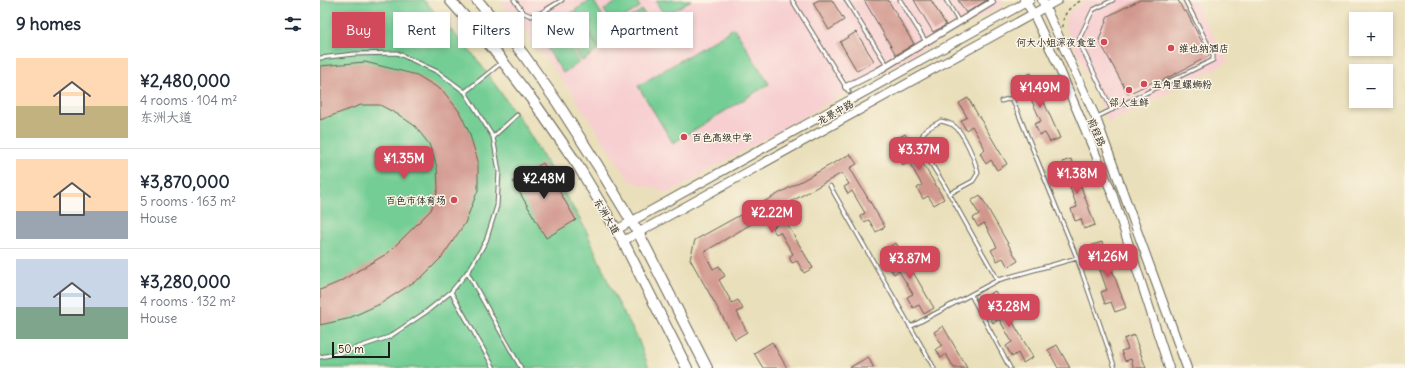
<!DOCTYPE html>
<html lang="en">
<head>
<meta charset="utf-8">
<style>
  body { margin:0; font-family:Delius,"LXGW WenKai TC",sans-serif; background:#f2f2f3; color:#1f2937; height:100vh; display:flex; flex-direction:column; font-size:15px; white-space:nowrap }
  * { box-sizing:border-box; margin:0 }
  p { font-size:13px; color:#747a83 }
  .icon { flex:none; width:22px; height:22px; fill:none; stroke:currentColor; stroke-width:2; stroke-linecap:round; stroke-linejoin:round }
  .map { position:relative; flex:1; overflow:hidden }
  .sheet { display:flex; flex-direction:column; background:#fff; width:320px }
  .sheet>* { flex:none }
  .banner { position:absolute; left:12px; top:12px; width:380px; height:36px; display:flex; gap:8px }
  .buttons { position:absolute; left:1029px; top:12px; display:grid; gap:8px }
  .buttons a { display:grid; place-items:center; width:44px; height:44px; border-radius:0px; background:#fff; box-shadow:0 2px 6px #0003; font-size:20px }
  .scale { position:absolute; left:12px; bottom:10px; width:58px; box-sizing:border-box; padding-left:4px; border:2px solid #1c1c1c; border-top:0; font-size:11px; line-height:14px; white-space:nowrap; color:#1c1c1c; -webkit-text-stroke:3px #fcf5e5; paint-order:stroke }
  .price { position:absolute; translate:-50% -34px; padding:0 9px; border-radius:8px; background:#d1495b; color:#fff; font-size:13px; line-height:26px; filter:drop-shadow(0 1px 2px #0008) }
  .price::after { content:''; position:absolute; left:50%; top:24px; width:12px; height:9px; margin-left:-6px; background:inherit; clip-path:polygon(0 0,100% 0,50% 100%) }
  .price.active { background:#222; color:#fff }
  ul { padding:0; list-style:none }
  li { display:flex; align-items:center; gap:12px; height:100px; padding:0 16px }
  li+li { border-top:1px solid #e0e1e3 }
  li span { display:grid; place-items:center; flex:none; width:112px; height:80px; border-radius:0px; color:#555 }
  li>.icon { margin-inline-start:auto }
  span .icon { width:48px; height:48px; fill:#fffc; stroke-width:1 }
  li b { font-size:17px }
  h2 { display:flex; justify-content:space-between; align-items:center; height:48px; padding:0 16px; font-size:17px }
  .tag { padding:0 14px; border-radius:0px; background:#fff; box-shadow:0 2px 6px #0003; font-size:14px; line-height:36px }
  .tag.active { background:#d1495b; color:#fff }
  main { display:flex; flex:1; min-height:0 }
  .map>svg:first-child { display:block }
</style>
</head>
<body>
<main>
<section class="sheet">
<h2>9 homes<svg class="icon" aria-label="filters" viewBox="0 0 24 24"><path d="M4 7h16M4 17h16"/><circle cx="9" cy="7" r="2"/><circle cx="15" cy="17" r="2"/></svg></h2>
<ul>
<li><span style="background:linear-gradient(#ffd9b3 60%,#c2b280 0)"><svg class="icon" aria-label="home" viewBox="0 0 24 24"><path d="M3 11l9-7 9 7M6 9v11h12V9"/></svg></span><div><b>¥2,480,000</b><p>4 rooms · 104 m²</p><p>东洲大道</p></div></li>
<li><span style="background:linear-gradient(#ffd9b3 65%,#9aa5b1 0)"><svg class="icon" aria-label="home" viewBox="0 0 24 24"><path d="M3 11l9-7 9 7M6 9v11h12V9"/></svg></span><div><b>¥3,870,000</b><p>5 rooms · 163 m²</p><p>House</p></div></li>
<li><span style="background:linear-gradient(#c9d6e8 60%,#7fa58c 0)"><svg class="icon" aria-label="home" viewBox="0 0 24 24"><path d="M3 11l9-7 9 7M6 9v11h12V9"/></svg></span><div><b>¥3,280,000</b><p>4 rooms · 132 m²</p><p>House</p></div></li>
</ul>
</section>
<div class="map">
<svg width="1085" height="368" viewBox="0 0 1085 368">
  <rect width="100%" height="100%" fill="#fcf5e5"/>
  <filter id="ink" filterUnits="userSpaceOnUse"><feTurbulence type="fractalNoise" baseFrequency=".025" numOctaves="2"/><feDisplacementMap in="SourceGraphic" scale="8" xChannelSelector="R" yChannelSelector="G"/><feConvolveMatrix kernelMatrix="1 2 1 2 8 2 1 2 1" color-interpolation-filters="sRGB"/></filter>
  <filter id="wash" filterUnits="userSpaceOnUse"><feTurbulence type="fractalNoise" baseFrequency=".012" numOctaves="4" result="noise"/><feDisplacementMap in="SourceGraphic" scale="16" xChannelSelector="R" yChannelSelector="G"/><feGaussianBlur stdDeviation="0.9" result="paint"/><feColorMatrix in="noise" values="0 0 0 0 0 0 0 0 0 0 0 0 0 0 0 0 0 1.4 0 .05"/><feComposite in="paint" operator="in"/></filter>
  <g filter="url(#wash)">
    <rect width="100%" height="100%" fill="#e9dfba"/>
    <!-- built -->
    <path fill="#f7cfd1" d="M 181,0 L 682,0 L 684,4 L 349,193 L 310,181 L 252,93 Z
      M 767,0 L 874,0 L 908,62 L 789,123 L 745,27 L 745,22 L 749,12 Z"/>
    <!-- green -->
    <path fill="#73cd94" stroke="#487458" d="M 0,0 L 104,0 L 156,58 L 206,128 L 265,228 L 293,293 L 318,339 L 329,368 L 0,368 Z
      M 271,0 L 273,0 L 297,39 L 280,49 L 255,10 Z
      M 300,0 L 316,0 L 320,7 L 293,24 L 284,10 Z
      M 339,0 L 371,0 L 345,16 L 336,2 Z
      M 322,10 L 331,25 L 304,42 L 295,27 Z
      M 254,11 L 279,50 L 262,61 L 237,22 Z
      M 235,23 L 260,62 L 243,73 L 218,34 Z
      M 414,28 L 449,84 L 353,143 L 318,86 Z"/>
    <g id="blocks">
      <!-- building -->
      <path fill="#d1978e" d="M 499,0 L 512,0 L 524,20 L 509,30 L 493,3 Z
        M 544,0 L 568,0 L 594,44 L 576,55 Z
        M 594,0 L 611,0 L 626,25 L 613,32 Z
        M 638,0 L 667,0 L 646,13 Z
        M 820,0 L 858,0 L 864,12 L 866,11 L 889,56 L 836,84 L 835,81 L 808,94 L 779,40 L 788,16 Z
        M 536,32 L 554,61 L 537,71 L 520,42 Z
        M 45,62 L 97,75 L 123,91 L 139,111 L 149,132 L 158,161 L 158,190 L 145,223 L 122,257 L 102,277 L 60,304 L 27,319 L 0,325 L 0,290 L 19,282 L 68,253 L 111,210 L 118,189 L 117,167 L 109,144 L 95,126 L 79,115 L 60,105 L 41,105 L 0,120 L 0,66 Z
        M 711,73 L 740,138 L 730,142 L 725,133 L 720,135 L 714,124 L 721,121 L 710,97 L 704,99 L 700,90 L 706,87 L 702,77 Z
        M 648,98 L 687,164 L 677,170 L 671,160 L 666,164 L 660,153 L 665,149 L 652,126 L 646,130 L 641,121 L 647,117 L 639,103 Z
        M 585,134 L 624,199 L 614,205 L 608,196 L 603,199 L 597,188 L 602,185 L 589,162 L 583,165 L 578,156 L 584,152 L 576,139 Z
        M 530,154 L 537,164 L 530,168 L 565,227 L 556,232 L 549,220 L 544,222 L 540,216 L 545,213 L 532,191 L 528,194 L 524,187 L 529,184 L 522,173 L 458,209 L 493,268 L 484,273 L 477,261 L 472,263 L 469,257 L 473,254 L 460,232 L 456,234 L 452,228 L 457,225 L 450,213 L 384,252 L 393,269 L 399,266 L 405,276 L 399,280 L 412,303 L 418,300 L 423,309 L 417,312 L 427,332 L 415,339 L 370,259 L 375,240 Z
        M 751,159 L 775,225 L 764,229 L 761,219 L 755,221 L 751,209 L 757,207 L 748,182 L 742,184 L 738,174 L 745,172 L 742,162 Z
        M 223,163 L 256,220 L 226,238 L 193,181 Z
        M 660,195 L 698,261 L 688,267 L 683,258 L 677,261 L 671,250 L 677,247 L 664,223 L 658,227 L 653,218 L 659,214 L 651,201 Z
        M 782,242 L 806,308 L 795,312 L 791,302 L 785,304 L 781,292 L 787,290 L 778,265 L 772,267 L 769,257 L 776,255 L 772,245 Z
        M 576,243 L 614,308 L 604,314 L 599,305 L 593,308 L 587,297 L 593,294 L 579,271 L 574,274 L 568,265 L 575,261 L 567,248 Z
        M 675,291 L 713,357 L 703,363 L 698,353 L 692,357 L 686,346 L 692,342 L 679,319 L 673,323 L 668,313 L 674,310 L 666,296 Z
        M 623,326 L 647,368 L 634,368 L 626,354 L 621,358 L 616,349 L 622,345 L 614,332 Z
        M 814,335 L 826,368 L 814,368 L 811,359 L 805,361 L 801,351 L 808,349 L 804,339 Z
        M 452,342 L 467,368 L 443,368 L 434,353 Z
        M 737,345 L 750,368 L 738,368 L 728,350 Z
        M 548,357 L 554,368 L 529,368 Z"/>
    </g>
  </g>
  <g filter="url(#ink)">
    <use href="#blocks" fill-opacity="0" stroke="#646053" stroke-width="1"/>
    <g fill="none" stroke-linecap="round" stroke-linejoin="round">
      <!-- service casing -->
      <g stroke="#646053" stroke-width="5">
        <path id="service" d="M 194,0 L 204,13 L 211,16 L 221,13 L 242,0
          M 472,0 L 529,92
          M 526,0 L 567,65
          M 580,0 L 606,42
          M 626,0 L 639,22
          M 0,58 L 34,54 L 77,53 L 118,72 L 145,92 L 173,137 L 179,171 L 177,206 L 166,241 L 150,269 L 131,292 L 106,312 L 69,337 L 21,353 L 0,357
          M 145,92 L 181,63
          M 681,101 L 692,98 L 757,258 L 795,368
          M 792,110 L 760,44 L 759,39 L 773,10 L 793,0
          M 777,117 L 893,60 L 893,54 L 865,0
          M 173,137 L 197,115
          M 510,186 L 614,368
          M 629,194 L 653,181 L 658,173 C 655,160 644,132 633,125 C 629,123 625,122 621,121 C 613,126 602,129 602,139 C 602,153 618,174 625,186 C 643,218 660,249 678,280
          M 147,272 L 201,368
          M 131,292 L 174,368
          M 651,295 L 690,368
          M 590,327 L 678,280 L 757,258"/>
      </g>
      <!-- minor casing -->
      <g stroke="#646053" stroke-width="8">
        <path id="minor" d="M 526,87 L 558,71 L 672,2 L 671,0"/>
      </g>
      <!-- tertiary casing -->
      <g stroke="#646053" stroke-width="10">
        <path id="tertiary" d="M 704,0 L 713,13 L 737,63 L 792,193 L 849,368
          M 722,0 L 776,118 L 867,368
          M 296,230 L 710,0
          M 303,241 L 738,0"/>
      </g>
      <!-- primary casing -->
      <g stroke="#646053" stroke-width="12">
        <path id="primary" d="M 130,0 L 174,50 L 216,105 L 257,164 L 303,241 L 367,368
          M 157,0 L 203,54 L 237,102 L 278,166 L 318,232 L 387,368"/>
      </g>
      <!-- path -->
      <path stroke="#646053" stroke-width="1.5" stroke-dasharray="3 3" stroke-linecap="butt" d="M 743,27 C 742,13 751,6 762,0"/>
      <!-- service -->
      <use href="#service" stroke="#fff" stroke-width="3"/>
      <!-- minor -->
      <use href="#minor" stroke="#fff" stroke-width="6"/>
      <!-- tertiary -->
      <use href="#tertiary" stroke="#fff" stroke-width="8"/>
      <!-- primary -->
      <use href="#primary" stroke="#fff" stroke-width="10"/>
    </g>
  </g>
  <!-- markers -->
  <g fill="#d1495b" stroke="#fcf5e5" stroke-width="1.5">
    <circle cx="784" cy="42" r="4"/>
    <circle cx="851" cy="48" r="4"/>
    <circle cx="824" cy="84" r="4"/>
    <circle cx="809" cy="90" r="4"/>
    <circle cx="364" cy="137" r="4"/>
    <circle cx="134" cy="200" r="4"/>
  </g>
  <g text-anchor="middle" stroke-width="3" stroke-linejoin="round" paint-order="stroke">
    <!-- poi labels -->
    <g font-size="10" fill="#1c1c1c" stroke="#fcf5e5" text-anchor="start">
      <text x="776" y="46" text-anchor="end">何大小姐深夜食堂</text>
      <text x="859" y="52">维也纳酒店</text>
      <text x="832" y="88">五角星螺蛳粉</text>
      <text x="809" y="106" text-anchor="middle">邻人生鲜</text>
      <text x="372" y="141">百色高级中学</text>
      <text x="126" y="204" text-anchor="end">百色市体育场</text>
    </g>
    <!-- street labels -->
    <g font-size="10" fill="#1c1c1c" stroke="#fcf5e5">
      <text transform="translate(515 112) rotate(-29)" y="4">龙景中路</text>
      <text transform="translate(777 132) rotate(67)" y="4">前程路</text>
      <text transform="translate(287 216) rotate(59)" y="4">东洲大道</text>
    </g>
  </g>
</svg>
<div class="buttons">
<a>+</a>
<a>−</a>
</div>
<div class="scale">50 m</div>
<b class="price" style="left:720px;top:109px">¥1.49M</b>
<b class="price" style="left:599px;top:171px">¥3.37M</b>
<b class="price" style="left:84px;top:180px">¥1.35M</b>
<b class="price" style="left:757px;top:195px">¥1.38M</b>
<b class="price active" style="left:224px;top:200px">¥2.48M</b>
<b class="price" style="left:452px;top:234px">¥2.22M</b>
<b class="price" style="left:788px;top:278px">¥1.26M</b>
<b class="price" style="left:590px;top:280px">¥3.87M</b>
<b class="price" style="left:689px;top:328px">¥3.28M</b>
<div class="banner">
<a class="tag active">Buy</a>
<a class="tag">Rent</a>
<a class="tag">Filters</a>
<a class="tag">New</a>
<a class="tag">Apartment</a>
</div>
</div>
</main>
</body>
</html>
